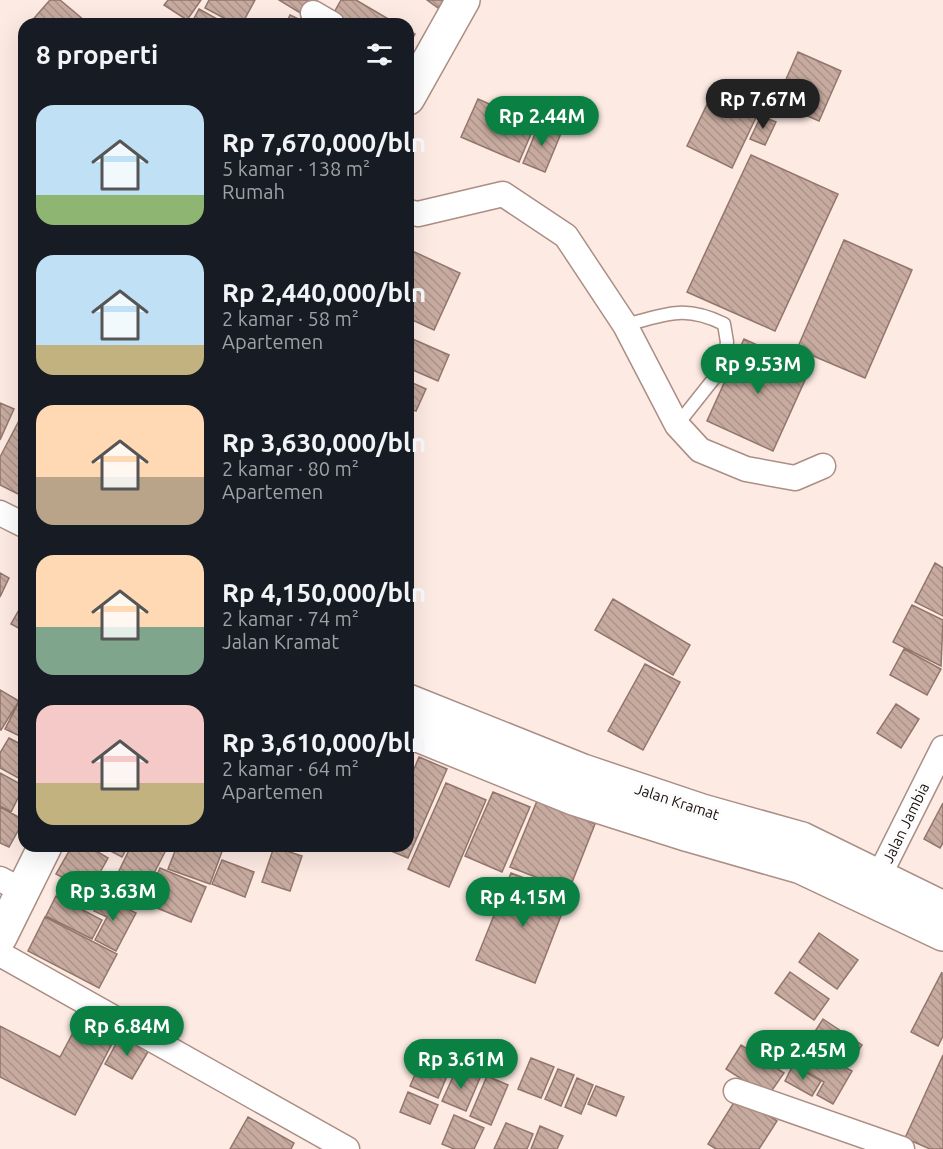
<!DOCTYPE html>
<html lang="id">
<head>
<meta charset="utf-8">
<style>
  body { margin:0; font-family:Ubuntu,sans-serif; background:#242831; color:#f1f3f6; height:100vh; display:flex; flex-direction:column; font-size:22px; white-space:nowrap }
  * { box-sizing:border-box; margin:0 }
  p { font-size:20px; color:#9ea1a6 }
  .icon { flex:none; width:33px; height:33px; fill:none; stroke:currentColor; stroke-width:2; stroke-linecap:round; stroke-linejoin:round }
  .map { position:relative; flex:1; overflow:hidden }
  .drawer { position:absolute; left:18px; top:18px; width:396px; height:834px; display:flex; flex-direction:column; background:#171b24; border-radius:18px; box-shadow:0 6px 24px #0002 }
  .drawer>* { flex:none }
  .price { position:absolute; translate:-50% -51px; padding:0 14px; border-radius:21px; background:#0b8043; color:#fff; font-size:20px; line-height:39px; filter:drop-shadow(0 2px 3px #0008) }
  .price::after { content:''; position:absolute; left:50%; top:36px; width:18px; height:14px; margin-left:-9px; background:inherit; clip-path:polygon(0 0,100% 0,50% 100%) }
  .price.current { background:#222; color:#fff }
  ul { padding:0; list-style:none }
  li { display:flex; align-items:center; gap:18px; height:150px; padding:0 18px }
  li span { display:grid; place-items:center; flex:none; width:168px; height:120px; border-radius:18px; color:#555 }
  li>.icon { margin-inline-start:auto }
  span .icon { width:72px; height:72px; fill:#fffc; stroke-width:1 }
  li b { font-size:26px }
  h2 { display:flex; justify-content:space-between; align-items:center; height:72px; padding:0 18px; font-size:26px }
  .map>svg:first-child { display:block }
</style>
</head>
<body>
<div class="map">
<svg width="943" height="1149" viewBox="0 0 943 1149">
  <defs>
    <pattern id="building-back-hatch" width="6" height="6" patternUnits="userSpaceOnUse" patternTransform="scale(1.5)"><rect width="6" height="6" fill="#c8aba0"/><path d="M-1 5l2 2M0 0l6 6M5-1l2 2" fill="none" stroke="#ab9288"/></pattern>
  </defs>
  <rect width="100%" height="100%" fill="#fdeae3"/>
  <!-- building -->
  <path fill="url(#building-back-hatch)" stroke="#92766c" stroke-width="1.5" d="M 50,0 L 60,0 L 84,20 L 81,24 L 29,24 Z
    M 168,0 L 201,0 L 187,20 L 164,5 Z
    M 209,0 L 255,0 L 242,24 L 235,24 L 205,8 Z
    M 279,0 L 317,0 L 307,17 Z
    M 341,0 L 356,0 L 397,24 L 342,24 L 331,18 Z
    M 427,0 L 444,0 L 438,8 Z
    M 199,9 L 226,24 L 191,24 Z
    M 290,15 L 309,24 L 286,24 Z
    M 408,30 L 415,34 L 408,47 Z
    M 798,52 L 841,71 L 819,121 L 776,102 Z
    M 714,90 L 759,111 L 732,168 L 687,146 Z
    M 506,98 L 540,113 L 519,162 L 461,137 L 478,99 L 501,109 Z
    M 761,116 L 776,122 L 765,145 L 750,139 Z
    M 540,122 L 562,131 L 545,172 L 523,163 Z
    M 751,155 L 838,194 L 775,331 L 687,292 Z
    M 844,240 L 912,270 L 865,378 L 797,349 Z
    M 408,249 L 460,273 L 434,330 L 408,318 Z
    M 408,337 L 449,355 L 438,381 L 408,368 Z
    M 744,339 L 810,369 L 773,451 L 707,421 Z
    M 408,381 L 426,389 L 416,411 L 408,408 Z
    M 0,403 L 14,409 L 0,440 Z
    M 22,415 L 24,416 L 22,496 L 0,485 L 0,457 Z
    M 935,563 L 943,568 L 943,616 L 915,602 Z
    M 0,573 L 9,578 L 0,597 Z
    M 613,599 L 690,645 L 673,675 L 595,630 Z
    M 24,601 L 24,631 L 11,624 Z
    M 912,605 L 943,620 L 941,666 L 893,642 Z
    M 904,649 L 941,669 L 927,695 L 890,675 Z
    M 645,664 L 680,682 L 643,750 L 608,731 Z
    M 0,690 L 19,701 L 1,730 L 0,730 Z
    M 22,696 L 24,697 L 24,738 L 5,729 Z
    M 896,704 L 919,719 L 901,748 L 877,733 Z
    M 9,738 L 24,746 L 24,781 L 0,768 L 0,753 Z
    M 419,757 L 447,769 L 408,858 L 379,846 L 408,846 L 408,772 L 412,774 Z
    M 0,773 L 24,786 L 11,812 L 0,806 Z
    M 446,783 L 486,800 L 449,887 L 408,869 Z
    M 493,792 L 530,807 L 502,872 L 465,856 Z
    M 537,801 L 595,824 L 569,890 L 510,867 Z
    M 943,803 L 943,843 L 940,848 L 924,839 Z
    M 0,807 L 24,820 L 9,847 L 0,843 Z
    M 72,846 L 88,846 L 108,858 L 89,892 L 56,874 Z
    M 101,846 L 128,846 L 122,857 Z
    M 131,846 L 168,846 L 148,885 L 119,871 Z
    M 177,846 L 224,846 L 210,884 L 168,869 Z
    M 274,847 L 302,856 L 290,891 L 262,882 Z
    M 222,860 L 254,872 L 245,897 L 212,884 Z
    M 160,868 L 206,887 L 191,922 L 145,903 Z
    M 511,873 L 569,895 L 535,983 L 476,960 Z
    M 101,895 L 136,913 L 116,951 L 95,940 L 107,917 L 94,911 Z
    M 56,896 L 102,920 L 92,939 L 46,916 Z
    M 45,917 L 117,954 L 99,988 L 28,951 Z
    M 819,933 L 858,960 L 837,989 L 799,962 Z
    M 790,972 L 829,999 L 814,1020 L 775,993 Z
    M 942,972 L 943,1036 L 938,1046 L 911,1032 Z
    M 83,1014 L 118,1032 L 75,1115 L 0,1077 L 0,1026 L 60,1057 Z
    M 823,1019 L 862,1045 L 849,1065 L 810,1039 Z
    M 121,1035 L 149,1050 L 132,1079 L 105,1064 Z
    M 428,1045 L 455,1056 L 438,1098 L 410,1086 Z
    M 741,1045 L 784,1073 L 768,1096 L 726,1069 Z
    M 815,1051 L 852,1071 L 833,1104 L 817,1095 L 824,1082 L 804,1070 Z
    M 943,1055 L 943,1149 L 930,1149 L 905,1138 Z
    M 531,1058 L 554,1067 L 541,1098 L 518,1089 Z
    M 793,1065 L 821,1081 L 812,1096 L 785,1081 Z
    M 457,1068 L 480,1078 L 466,1111 L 442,1101 Z
    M 558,1069 L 574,1075 L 561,1106 L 545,1099 Z
    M 487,1076 L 508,1085 L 491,1125 L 470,1116 Z
    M 577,1078 L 593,1085 L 581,1114 L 565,1107 Z
    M 596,1086 L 624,1097 L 616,1116 L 588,1104 Z
    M 408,1092 L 438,1105 L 430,1124 L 400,1112 Z
    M 738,1096 L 777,1121 L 759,1149 L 716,1149 L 708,1144 Z
    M 454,1115 L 484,1128 L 474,1149 L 454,1149 L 442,1144 Z
    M 248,1117 L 294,1143 L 291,1149 L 230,1149 Z
    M 506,1123 L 533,1134 L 527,1149 L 494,1149 Z
    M 540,1126 L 563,1136 L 557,1149 L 531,1149 Z"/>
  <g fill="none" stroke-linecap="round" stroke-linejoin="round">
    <!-- service casing -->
    <g stroke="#ab8e84" stroke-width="15">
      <path id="service" d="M 625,325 C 666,315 683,304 724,324 L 727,342 L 723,367 L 677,425"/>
    </g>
    <!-- minor casing -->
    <g stroke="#ab8e84" stroke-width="27">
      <path id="minor" d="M 313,13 L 332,24
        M 408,212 L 418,214 L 503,194 L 566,236 L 625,325 L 677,425 L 700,450 L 746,469 L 795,478 L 823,466
        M 0,513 L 24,525
        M 0,879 L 23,891
        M 872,890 L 943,748
        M 0,954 L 347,1149
        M 736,1091 L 902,1149"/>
    </g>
    <!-- secondary casing -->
    <g stroke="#ab8e84" stroke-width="36">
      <path id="secondary" d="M 408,98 L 463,0
        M 408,701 L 583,771 L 702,811 L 802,839 L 943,908
        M 408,731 L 573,798 L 689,835 L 801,867 L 943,934
        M 0,937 L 45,846"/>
    </g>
    <!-- service -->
    <use href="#service" stroke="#fff" stroke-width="12"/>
    <!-- minor -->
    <use href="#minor" stroke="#fff" stroke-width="24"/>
    <!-- secondary -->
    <use href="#secondary" stroke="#fff" stroke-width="33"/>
  </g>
  <g text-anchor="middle" stroke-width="6" stroke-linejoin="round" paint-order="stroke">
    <!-- street labels -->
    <g font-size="15" fill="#180e0b" stroke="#fcfcfc">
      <text transform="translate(677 802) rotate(18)" y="5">Jalan Kramat</text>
      <text transform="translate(906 823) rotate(-64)" y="5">Jalan Jambia</text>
    </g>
  </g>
</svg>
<b class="price current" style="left:763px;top:130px">Rp 7.67M</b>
<b class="price" style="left:542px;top:147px">Rp 2.44M</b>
<b class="price" style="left:758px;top:395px">Rp 9.53M</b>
<b class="price" style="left:113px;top:922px">Rp 3.63M</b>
<b class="price" style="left:523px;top:928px">Rp 4.15M</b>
<b class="price" style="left:127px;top:1057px">Rp 6.84M</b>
<b class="price" style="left:803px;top:1081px">Rp 2.45M</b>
<b class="price" style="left:461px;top:1090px">Rp 3.61M</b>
<section class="drawer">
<h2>8 properti<svg class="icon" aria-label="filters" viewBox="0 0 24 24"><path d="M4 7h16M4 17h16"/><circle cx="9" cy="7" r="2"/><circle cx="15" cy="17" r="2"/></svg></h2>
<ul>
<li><span style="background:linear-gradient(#bfe0f5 75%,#8fb573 0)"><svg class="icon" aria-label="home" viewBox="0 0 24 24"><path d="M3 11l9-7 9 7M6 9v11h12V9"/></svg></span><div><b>Rp 7,670,000/bln</b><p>5 kamar · 138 m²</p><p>Rumah</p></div></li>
<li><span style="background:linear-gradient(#bfe0f5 75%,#c2b280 0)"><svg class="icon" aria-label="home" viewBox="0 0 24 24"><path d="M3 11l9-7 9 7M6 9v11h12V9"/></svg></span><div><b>Rp 2,440,000/bln</b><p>2 kamar · 58 m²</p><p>Apartemen</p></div></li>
<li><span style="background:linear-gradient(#ffd9b3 60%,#b9a48a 0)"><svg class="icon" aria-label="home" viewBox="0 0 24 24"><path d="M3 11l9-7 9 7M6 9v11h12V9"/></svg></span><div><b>Rp 3,630,000/bln</b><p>2 kamar · 80 m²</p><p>Apartemen</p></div></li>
<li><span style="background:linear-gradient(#ffd9b3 60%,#7fa58c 0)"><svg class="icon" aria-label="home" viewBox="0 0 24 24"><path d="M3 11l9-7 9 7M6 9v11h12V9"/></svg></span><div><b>Rp 4,150,000/bln</b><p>2 kamar · 74 m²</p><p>Jalan Kramat</p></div></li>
<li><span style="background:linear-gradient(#f6c9c9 65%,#c2b280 0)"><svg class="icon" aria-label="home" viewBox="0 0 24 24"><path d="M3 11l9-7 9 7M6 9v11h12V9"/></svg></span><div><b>Rp 3,610,000/bln</b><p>2 kamar · 64 m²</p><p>Apartemen</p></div></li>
</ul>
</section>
</div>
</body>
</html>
